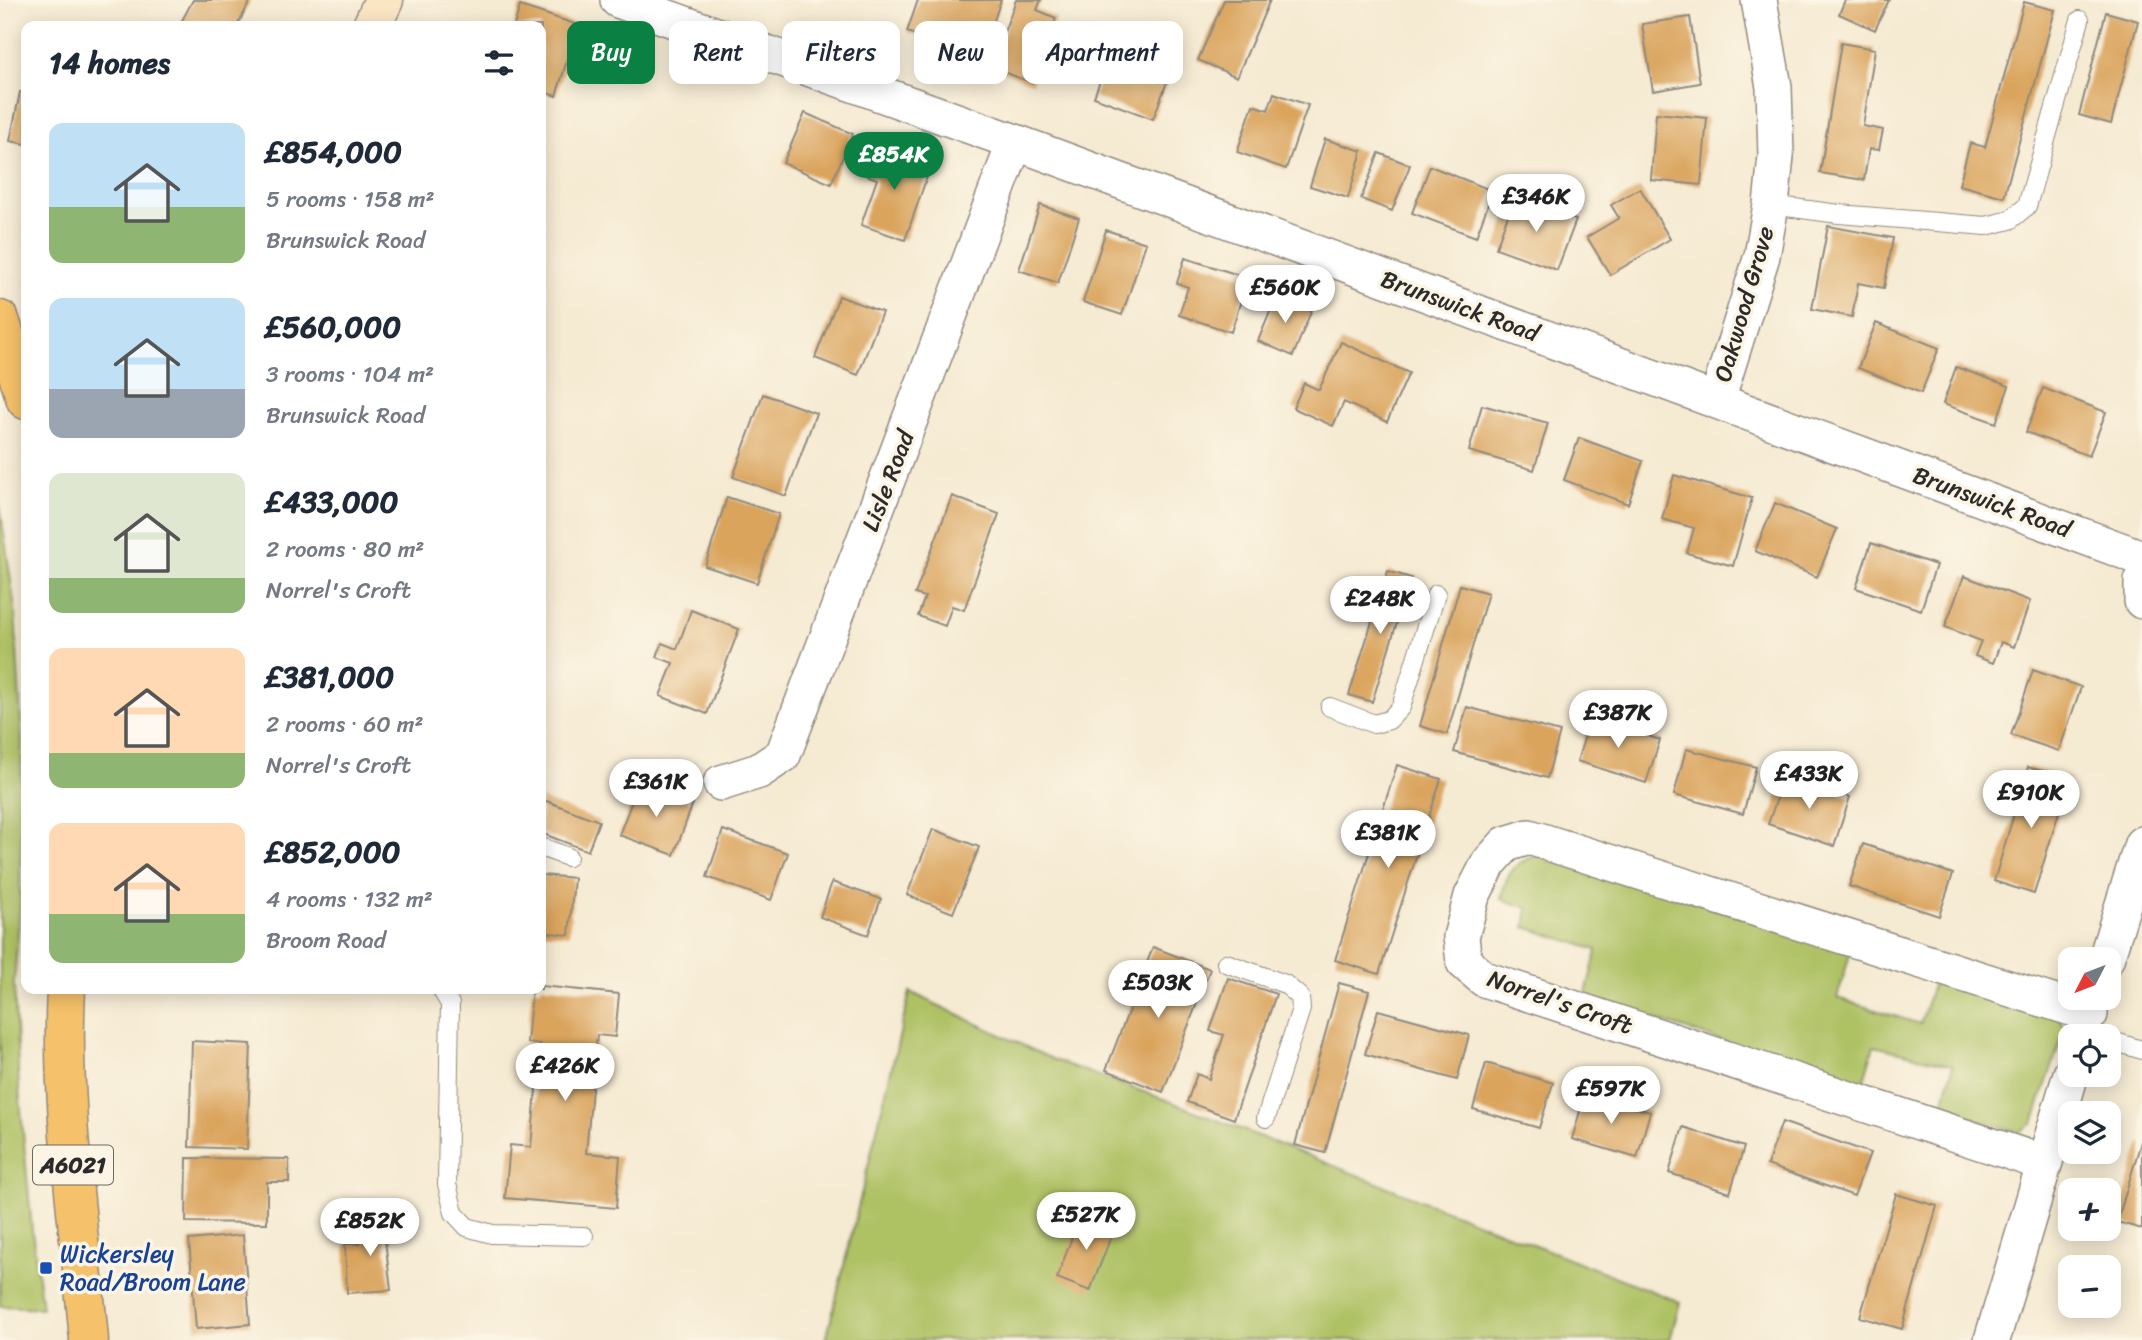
<!DOCTYPE html>
<html lang="en">
<head>
<meta charset="utf-8">
<style>
  body { margin:0; font-family:Sriracha,sans-serif; background:#f2f2f3; color:#1f2937; height:100vh; display:flex; flex-direction:column; font-size:26px; white-space:nowrap }
  * { box-sizing:border-box; margin:0 }
  p { font-size:23px; color:#747a83 }
  .icon { flex:none; width:38px; height:38px; fill:none; stroke:currentColor; stroke-width:2; stroke-linecap:round; stroke-linejoin:round }
  .map { position:relative; flex:1; overflow:hidden }
  .sheet { position:absolute; left:21px; top:21px; width:525px; height:973px; display:flex; flex-direction:column; background:#fff; border-radius:14px; box-shadow:0 4px 18px #0003 }
  .sheet>* { flex:none }
  .banner { position:absolute; left:567px; top:21px; width:665px; height:63px; display:flex; gap:14px }
  .needle { width:46px; rotate:228deg }
  .tools { position:absolute; left:2058px; top:947px; display:grid; gap:14px }
  .tools a { display:grid; place-items:center; width:63px; height:63px; border-radius:14px; background:#fff; box-shadow:0 4px 18px #0003; font-size:35px }
  .price { position:absolute; translate:-50% -60px; padding:0 16px; border-radius:24px; background:#fff; color:#222; font-size:23px; line-height:46px; filter:drop-shadow(0 2px 4px #0008) }
  .price::after { content:''; position:absolute; left:50%; top:42px; width:21px; height:16px; margin-left:-10px; background:inherit; clip-path:polygon(0 0,100% 0,50% 100%) }
  .price.selected { background:#0b8043; color:#fff }
  ul { padding:0; list-style:none }
  li { display:flex; align-items:center; gap:21px; height:175px; padding:0 28px }
  li span { display:grid; place-items:center; flex:none; width:196px; height:140px; border-radius:14px; color:#555 }
  li>.icon { margin-inline-start:auto }
  span .icon { width:84px; height:84px; fill:#fffc; stroke-width:1 }
  li b { font-size:30px }
  h2 { display:flex; justify-content:space-between; align-items:center; height:84px; padding:0 28px; font-size:30px }
  .tag { padding:0 24px; border-radius:14px; background:#fff; box-shadow:0 4px 18px #0003; font-size:24px; line-height:63px }
  .tag.selected { background:#0b8043; color:#fff }
  .map>svg:first-child { display:block }
</style>
</head>
<body>
<div class="map">
<svg width="2142" height="1340" viewBox="0 0 2142 1340">
  <rect width="100%" height="100%" fill="#fcf5e5"/>
  <filter id="ink" filterUnits="userSpaceOnUse"><feTurbulence type="fractalNoise" baseFrequency=".0143" numOctaves="2"/><feDisplacementMap in="SourceGraphic" scale="14" xChannelSelector="R" yChannelSelector="G"/><feConvolveMatrix kernelMatrix="1 2 1 2 8 2 1 2 1" color-interpolation-filters="sRGB"/></filter>
  <filter id="wash" filterUnits="userSpaceOnUse"><feTurbulence type="fractalNoise" baseFrequency=".00686" numOctaves="4" result="noise"/><feDisplacementMap in="SourceGraphic" scale="28" xChannelSelector="R" yChannelSelector="G"/><feGaussianBlur stdDeviation="1.57" result="paint"/><feColorMatrix in="noise" values="0 0 0 0 0 0 0 0 0 0 0 0 0 0 0 0 0 1.4 0 .05"/><feComposite in="paint" operator="in"/></filter>
  <g filter="url(#wash)">
    <rect width="100%" height="100%" fill="#f5ead2"/>
    <!-- green -->
    <path fill="#aec164" stroke="#6c7648" stroke-width="2" d="M 0,506 L 15,608 L 22,742 L 20,907 L 14,984 L 19,1088 L 32,1230 L 42,1308 L 0,1306 Z
      M 1546,854 L 1851,951 L 1837,998 L 1920,1024 L 1935,979 L 2059,1017 L 2065,1028 L 2033,1123 L 2019,1132 L 1942,1108 L 1953,1065 L 1874,1046 L 1862,1086 L 1585,997 L 1597,950 L 1525,927 L 1528,908 L 1501,899 C 1507,870 1516,859 1546,854 Z
      M 910,992 L 1054,1060 L 1169,1101 L 1680,1302 L 1670,1340 L 826,1340 Z"/>
    <g id="blocks">
      <!-- building -->
      <path fill="#daa45d" d="M 193,0 L 251,0 L 237,26 L 179,26 Z
        M 918,0 L 1001,0 L 981,58 L 907,32 Z
        M 1016,0 L 1041,0 L 1037,10 L 1056,18 L 1032,83 L 991,67 Z
        M 1224,0 L 1270,0 L 1237,77 L 1198,60 Z
        M 1845,0 L 1889,0 L 1875,30 L 1839,14 Z
        M 2024,2 L 2055,10 L 2004,197 L 1959,185 L 1970,143 L 1985,147 Z
        M 520,6 L 578,25 L 556,96 L 541,91 L 541,26 L 514,26 Z
        M 2106,12 L 2138,21 L 2111,124 L 2079,115 Z
        M 1690,17 L 1700,83 L 1653,91 L 1642,24 Z
        M 1134,32 L 1168,45 L 1158,70 L 1170,74 L 1153,119 L 1094,97 L 1111,52 L 1125,56 Z
        M 1841,43 L 1875,49 L 1863,126 L 1883,130 L 1879,150 L 1869,149 L 1864,180 L 1820,173 Z
        M 20,92 L 26,93 L 26,144 L 10,141 Z
        M 1274,93 L 1308,105 L 1286,169 L 1237,152 L 1253,105 L 1268,110 Z
        M 805,113 L 853,134 L 831,184 L 783,163 Z
        M 1656,113 L 1707,118 L 1701,185 L 1651,180 Z
        M 1325,139 L 1362,151 L 1348,198 L 1310,186 Z
        M 876,145 L 931,165 L 905,240 L 861,225 L 877,179 L 866,175 Z
        M 1379,153 L 1410,165 L 1392,211 L 1361,199 Z
        M 1430,166 L 1493,191 L 1476,237 L 1412,213 Z
        M 1640,188 L 1670,239 L 1610,275 L 1587,237 L 1619,218 L 1611,205 Z
        M 1514,198 L 1576,220 L 1557,270 L 1496,248 Z
        M 1040,205 L 1079,218 L 1058,283 L 1019,270 Z
        M 1828,226 L 1893,238 L 1884,288 L 1858,283 L 1852,317 L 1812,309 Z
        M 1106,230 L 1146,243 L 1122,315 L 1083,302 Z
        M 1185,258 L 1248,278 L 1231,332 L 1179,315 L 1188,287 L 1177,283 Z
        M 1277,295 L 1312,309 L 1293,356 L 1258,341 Z
        M 839,296 L 882,312 L 858,375 L 815,358 Z
        M 1876,323 L 1939,348 L 1921,393 L 1858,368 Z
        M 1341,342 L 1409,373 L 1387,422 L 1344,402 L 1333,426 L 1293,408 L 1304,383 L 1319,390 Z
        M 1956,367 L 2009,386 L 1996,423 L 1943,404 Z
        M 2043,388 L 2106,412 L 2089,456 L 2026,432 Z
        M 763,394 L 816,413 L 786,496 L 733,477 Z
        M 1482,405 L 1548,423 L 1534,470 L 1469,451 Z
        M 1579,438 L 1643,461 L 1628,504 L 1564,480 Z
        M 1674,475 L 1752,498 L 1733,566 L 1687,553 L 1694,528 L 1662,519 Z
        M 952,496 L 999,514 L 964,610 L 952,606 L 945,626 L 918,616 L 925,597 L 915,594 Z
        M 727,497 L 779,514 L 757,583 L 705,566 Z
        M 1775,503 L 1837,529 L 1817,577 L 1755,551 Z
        M 1871,543 L 1936,565 L 1921,610 L 1856,588 Z
        M 1388,571 L 1411,578 L 1372,702 L 1349,695 Z
        M 1964,576 L 2030,601 L 2014,647 L 2001,642 L 1993,663 L 1975,656 L 1981,641 L 1945,627 Z
        M 1460,585 L 1488,593 L 1447,734 L 1420,726 Z
        M 691,610 L 739,629 L 707,714 L 660,696 L 673,663 L 657,657 L 662,643 L 677,649 Z
        M 2033,670 L 2081,687 L 2059,751 L 2011,735 Z
        M 1467,707 L 1560,732 L 1547,778 L 1454,752 Z
        M 1591,717 L 1660,740 L 1646,783 L 1577,761 Z
        M 1686,749 L 1756,767 L 1743,814 L 1674,795 Z
        M 1397,765 L 1441,779 L 1379,974 L 1335,960 Z
        M 2028,767 L 2069,779 L 2034,894 L 1994,881 Z
        M 1785,775 L 1850,797 L 1834,846 L 1768,824 Z
        M 639,783 L 693,803 L 674,855 L 619,835 Z
        M 541,799 L 599,821 L 588,851 L 541,833 Z
        M 933,829 L 979,847 L 953,913 L 907,895 Z
        M 723,830 L 788,853 L 771,900 L 707,877 Z
        M 1863,844 L 1953,874 L 1939,916 L 1849,886 Z
        M 541,875 L 574,878 L 569,935 L 541,932 Z
        M 832,882 L 881,899 L 868,935 L 820,917 Z
        M 1153,947 L 1210,969 L 1163,1092 L 1106,1070 Z
        M 1228,978 L 1276,994 L 1234,1119 L 1187,1102 L 1197,1074 L 1209,1079 L 1224,1035 L 1210,1031 Z
        M 1339,983 L 1369,991 L 1325,1153 L 1295,1145 Z
        M 541,986 L 619,994 L 615,1037 L 597,1035 L 586,1153 L 620,1156 L 616,1208 L 505,1198 L 510,1145 L 531,1147 L 540,1044 L 527,1043 L 532,989 L 541,989 Z
        M 1378,1010 L 1469,1035 L 1457,1080 L 1365,1054 Z
        M 192,1041 L 251,1044 L 247,1149 L 189,1147 Z
        M 1486,1063 L 1553,1083 L 1539,1128 L 1473,1109 Z
        M 1585,1094 L 1650,1112 L 1637,1158 L 1572,1139 Z
        M 1782,1122 L 1870,1153 L 1854,1196 L 1767,1165 Z
        M 1683,1127 L 1744,1147 L 1730,1193 L 1669,1173 Z
        M 2141,1142 L 2142,1142 L 2142,1229 L 2117,1222 Z
        M 187,1158 L 289,1159 L 289,1182 L 267,1182 L 267,1223 L 186,1222 Z
        M 1896,1194 L 1937,1206 L 1902,1329 L 1860,1317 Z
        M 1081,1213 L 1115,1226 L 1090,1291 L 1057,1278 Z
        M 401,1222 L 402,1237 L 385,1240 L 391,1290 L 347,1293 L 345,1244 L 360,1244 L 359,1223 Z
        M 243,1235 L 250,1324 L 196,1329 L 189,1240 Z"/>
    </g>
  </g>
  <g filter="url(#ink)">
    <use href="#blocks" fill-opacity="0" stroke="#908a7e" stroke-width="2"/>
    <g fill="none" stroke-linecap="round" stroke-linejoin="round">
      <!-- service casing -->
      <g stroke="#908a7e" stroke-width="20">
        <path id="service" d="M 1771,205 L 1839,214 L 1986,226 L 2010,220 L 2027,206 L 2080,20
          M 1330,707 L 1374,724 L 1389,720 L 1401,707 L 1436,594
          M 541,847 L 568,857
          M 1226,963 L 1285,984 L 1300,997 L 1301,1009 L 1266,1118
          M 441,989 L 450,1004 L 447,1184 L 454,1213 L 467,1227 L 492,1234 L 584,1236
          M 2084,1033 L 2095,1036
          M 2109,1040 L 2142,1050"/>
      </g>
      <!-- minor casing -->
      <g stroke="#908a7e" stroke-width="38">
        <path id="minor" d="M 618,0 L 1015,142 L 2142,558
          M 1717,400 L 1762,256 L 1771,205 L 1776,156 L 1774,87 L 1759,0
          M 2142,581 L 2142,601
          M 721,783 L 759,771 L 783,755 L 1015,142
          M 2106,959 L 2142,844
          M 2044,1163 L 1484,979 L 1464,962 L 1461,937 L 1472,896 L 1489,863 L 1506,844 L 1529,837 L 2090,1014
          M 1992,1340 L 2071,1074"/>
      </g>
      <!-- secondary casing -->
      <g stroke="#908a7e" stroke-width="41">
        <path id="secondary" d="M 372,26 L 384,0"/>
      </g>
      <!-- primary casing -->
      <g stroke="#908a7e" stroke-width="41">
        <path id="primary" d="M 0,320 L 26,400
          M 66,989 C 60,1106 79,1224 89,1340"/>
      </g>
      <!-- service -->
      <use href="#service" stroke="#fff" stroke-width="18"/>
      <!-- minor -->
      <use href="#minor" stroke="#fff" stroke-width="35"/>
      <!-- secondary -->
      <use href="#secondary" stroke="#fbe6c4" stroke-width="38"/>
      <!-- primary -->
      <use href="#primary" stroke="#f5c16b" stroke-width="38"/>
    </g>
  </g>
  <!-- markers -->
  <rect fill="#1a4fb4" stroke="#fcf5e5" stroke-width="2.5" x="39" y="1261" width="14" height="14" rx="3.5"/>
  <g text-anchor="middle" stroke-width="7" stroke-linejoin="round" paint-order="stroke">
    <!-- shield labels -->
    <rect fill="#fcf5e5" stroke="#6a6863" stroke-width="2" x="33" y="1145.5" width="80" height="39" rx="5"/>
    <g font-size="23" font-weight="bold" fill="#2b2b2b">
      <text x="73" y="1173">A6021</text>
    </g>
    <!-- street labels -->
    <g font-size="24" fill="#2b2b2b" stroke="#fcf5e5">
      <text transform="translate(1744 304) rotate(-74)" y="8">Oakwood Grove</text>
      <text transform="translate(1460 306) rotate(20)" y="8">Brunswick Road</text>
      <text transform="translate(888 481) rotate(-69)" y="8">Lisle Road</text>
      <text transform="translate(1992 502) rotate(20)" y="8">Brunswick Road</text>
      <text transform="translate(1560 1002) rotate(19)" y="8">Norrel's Croft</text>
    </g>
    <!-- transit labels -->
    <g font-size="24" fill="#164399" stroke="#fcf5e5" text-anchor="start">
      <text x="60" y="1262">Wickersley<tspan x="60" dy="28">Road/Broom Lane</tspan></text>
    </g>
  </g>
</svg>
<div class="tools">
<a><svg class="needle" viewBox="-14 -14 28 28"><path d="M0-13l5 13h-10z" fill="#e53935"/><path d="M0 13l5-13h-10z" fill="#747a83"/></svg></a>
<a><svg class="icon" aria-label="locate" viewBox="0 0 24 24"><circle cx="12" cy="12" r="6"/><path d="M12 2v4M12 18v4M2 12h4M18 12h4"/></svg></a>
<a><svg class="icon" aria-label="layers" viewBox="0 0 24 24"><path d="M12 4l9 5-9 5-9-5zM3 14l9 5 9-5"/></svg></a>
<a>+</a>
<a>−</a>
</div>
<b class="price selected" style="left:894px;top:192px">£854K</b>
<b class="price" style="left:1536px;top:234px">£346K</b>
<b class="price" style="left:1285px;top:325px">£560K</b>
<b class="price" style="left:1380px;top:636px">£248K</b>
<b class="price" style="left:1618px;top:750px">£387K</b>
<b class="price" style="left:1809px;top:811px">£433K</b>
<b class="price" style="left:656px;top:819px">£361K</b>
<b class="price" style="left:2031px;top:830px">£910K</b>
<b class="price" style="left:1388px;top:870px">£381K</b>
<b class="price" style="left:1158px;top:1020px">£503K</b>
<b class="price" style="left:565px;top:1103px">£426K</b>
<b class="price" style="left:1611px;top:1126px">£597K</b>
<b class="price" style="left:1086px;top:1252px">£527K</b>
<b class="price" style="left:370px;top:1258px">£852K</b>
<div class="banner">
<a class="tag selected">Buy</a>
<a class="tag">Rent</a>
<a class="tag">Filters</a>
<a class="tag">New</a>
<a class="tag">Apartment</a>
</div>
<section class="sheet">
<h2>14 homes<svg class="icon" aria-label="filters" viewBox="0 0 24 24"><path d="M4 7h16M4 17h16"/><circle cx="9" cy="7" r="2"/><circle cx="15" cy="17" r="2"/></svg></h2>
<ul>
<li><span style="background:linear-gradient(#bfe0f5 60%,#8fb573 0)"><svg class="icon" aria-label="home" viewBox="0 0 24 24"><path d="M3 11l9-7 9 7M6 9v11h12V9"/></svg></span><div><b>£854,000</b><p>5 rooms · 158 m²</p><p>Brunswick Road</p></div></li>
<li><span style="background:linear-gradient(#bfe0f5 65%,#9aa5b1 0)"><svg class="icon" aria-label="home" viewBox="0 0 24 24"><path d="M3 11l9-7 9 7M6 9v11h12V9"/></svg></span><div><b>£560,000</b><p>3 rooms · 104 m²</p><p>Brunswick Road</p></div></li>
<li><span style="background:linear-gradient(#dfe7d0 75%,#8fb573 0)"><svg class="icon" aria-label="home" viewBox="0 0 24 24"><path d="M3 11l9-7 9 7M6 9v11h12V9"/></svg></span><div><b>£433,000</b><p>2 rooms · 80 m²</p><p>Norrel's Croft</p></div></li>
<li><span style="background:linear-gradient(#ffd9b3 75%,#8fb573 0)"><svg class="icon" aria-label="home" viewBox="0 0 24 24"><path d="M3 11l9-7 9 7M6 9v11h12V9"/></svg></span><div><b>£381,000</b><p>2 rooms · 60 m²</p><p>Norrel's Croft</p></div></li>
<li><span style="background:linear-gradient(#ffd9b3 65%,#8fb573 0)"><svg class="icon" aria-label="home" viewBox="0 0 24 24"><path d="M3 11l9-7 9 7M6 9v11h12V9"/></svg></span><div><b>£852,000</b><p>4 rooms · 132 m²</p><p>Broom Road</p></div></li>
</ul>
</section>
</div>
</body>
</html>
